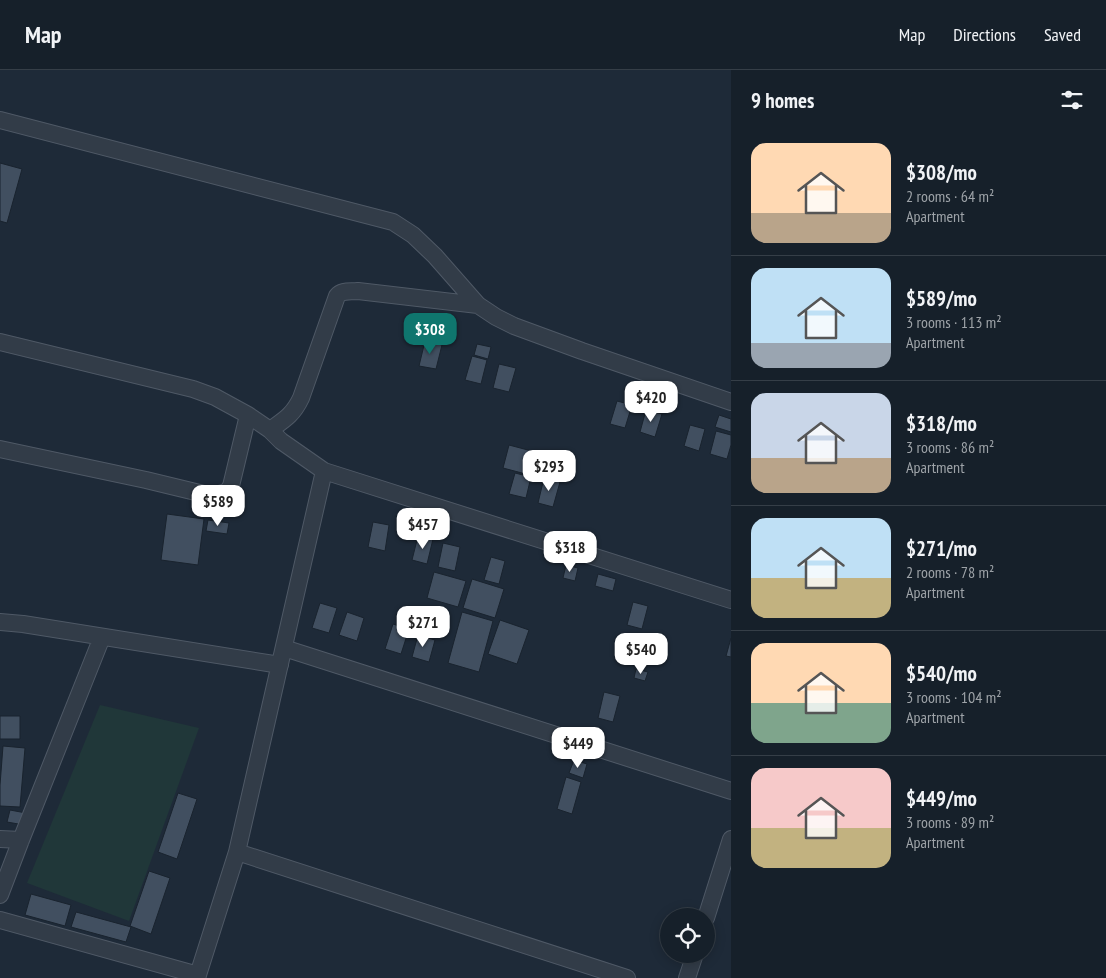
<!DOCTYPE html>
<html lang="en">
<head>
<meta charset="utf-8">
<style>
  body { margin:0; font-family:"PT Sans Narrow",sans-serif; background:#1f2832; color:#f1f3f6; height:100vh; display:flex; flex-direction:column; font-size:19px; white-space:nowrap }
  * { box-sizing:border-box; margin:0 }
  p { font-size:16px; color:#9ea3a8 }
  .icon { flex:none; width:28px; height:28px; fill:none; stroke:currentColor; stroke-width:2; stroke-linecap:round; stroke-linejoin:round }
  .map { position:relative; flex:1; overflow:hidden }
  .sheet { display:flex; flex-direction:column; background:#16202a; width:375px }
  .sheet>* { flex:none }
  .controls { position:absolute; left:660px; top:838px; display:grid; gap:10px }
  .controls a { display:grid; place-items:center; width:55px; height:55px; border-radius:50%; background:#16202a; box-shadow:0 2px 12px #0003,0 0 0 1px #353e47; font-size:25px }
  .price { position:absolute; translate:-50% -42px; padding:0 11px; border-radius:10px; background:#fff; color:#222; font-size:16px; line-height:32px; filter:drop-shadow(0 1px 2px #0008) }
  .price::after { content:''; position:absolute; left:50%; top:30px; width:15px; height:11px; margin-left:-8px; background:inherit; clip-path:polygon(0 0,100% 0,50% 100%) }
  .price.current { background:#0f766e; color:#fff }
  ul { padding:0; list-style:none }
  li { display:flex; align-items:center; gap:15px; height:125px; padding:0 20px }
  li+li { border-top:1px solid #353e47 }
  li span { display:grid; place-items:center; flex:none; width:140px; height:100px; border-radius:15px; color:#555 }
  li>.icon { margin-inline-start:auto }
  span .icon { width:60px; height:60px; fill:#fffc; stroke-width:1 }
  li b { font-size:21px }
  h2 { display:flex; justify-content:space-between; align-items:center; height:60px; padding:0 20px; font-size:21px }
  header { display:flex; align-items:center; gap:30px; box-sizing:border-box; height:70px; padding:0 25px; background:#16202a; border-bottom:1px solid #353e47 }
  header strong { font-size:24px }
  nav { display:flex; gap:28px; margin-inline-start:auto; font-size:18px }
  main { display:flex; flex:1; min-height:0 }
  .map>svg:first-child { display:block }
</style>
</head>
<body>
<header>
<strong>Map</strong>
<nav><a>Map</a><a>Directions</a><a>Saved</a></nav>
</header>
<main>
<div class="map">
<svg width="731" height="908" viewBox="0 0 731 908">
  <rect width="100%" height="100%" fill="#1e2a38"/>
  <!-- green -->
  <path fill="#203739" d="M 100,635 L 199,658 L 129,851 L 27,813 Z"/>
  <!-- building -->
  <path fill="#414f60" stroke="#19232e" d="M 0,93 L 22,99 L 7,153 L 0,151 Z
    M 425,271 L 442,275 L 436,299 L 419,296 Z
    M 477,274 L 491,277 L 488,289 L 474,285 Z
    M 472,286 L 487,290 L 481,314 L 465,310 Z
    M 499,294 L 516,298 L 509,322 L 493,318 Z
    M 617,331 L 632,335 L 625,358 L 610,354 Z
    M 646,340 L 662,344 L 655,367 L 640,362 Z
    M 719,345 L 731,349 L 731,362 L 715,357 Z
    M 690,355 L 705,359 L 699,381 L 684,376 Z
    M 716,361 L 731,365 L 731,375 L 727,389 L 710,384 Z
    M 509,375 L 543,384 L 537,407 L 503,398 Z
    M 515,403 L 531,407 L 526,428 L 509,424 Z
    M 544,408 L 560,412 L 553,437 L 538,433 Z
    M 167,444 L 204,449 L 198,495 L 161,490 Z
    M 208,450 L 229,453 L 227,464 L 206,461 Z
    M 373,452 L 389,455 L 385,481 L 368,477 Z
    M 418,466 L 433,469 L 427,494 L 412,490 Z
    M 443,473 L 460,477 L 455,501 L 438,497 Z
    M 491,487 L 505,491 L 499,514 L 484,510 Z
    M 566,495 L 578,498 L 575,511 L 563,508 Z
    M 434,502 L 466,511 L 458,537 L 427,528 Z
    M 598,504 L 616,509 L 613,521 L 595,516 Z
    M 472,509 L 504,519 L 495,548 L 463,538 Z
    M 633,532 L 648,536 L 642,559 L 627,555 Z
    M 320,533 L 337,538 L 329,563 L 312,558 Z
    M 347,542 L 364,548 L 357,571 L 339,565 Z
    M 462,542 L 493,551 L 479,602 L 448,593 Z
    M 500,550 L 529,560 L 517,594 L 488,584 Z
    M 393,554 L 409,559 L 401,584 L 385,579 Z
    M 418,565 L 435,570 L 429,592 L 412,587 Z
    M 731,568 L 731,587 L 726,586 Z
    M 636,599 L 648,602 L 645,611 L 634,608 Z
    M 604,622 L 620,626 L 613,652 L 598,648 Z
    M 0,646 L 20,646 L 20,669 L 0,669 Z
    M 3,676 L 25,678 L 20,737 L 0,736 L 0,715 Z
    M 574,690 L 587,694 L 583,708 L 569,703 Z
    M 566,707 L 581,712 L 572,744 L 557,739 Z
    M 178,723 L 197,729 L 177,789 L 158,782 Z
    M 10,740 L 26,743 L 24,755 L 7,752 Z
    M 149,801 L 170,808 L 151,864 L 130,856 Z
    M 31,824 L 71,835 L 65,856 L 25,845 Z
    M 76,842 L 131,857 L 126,872 L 71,857 Z"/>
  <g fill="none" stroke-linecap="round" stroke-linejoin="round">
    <!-- minor casing -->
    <g stroke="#4f5966" stroke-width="18">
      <path id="minor" d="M 0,50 L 393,152 L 413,165 L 435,186 L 478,235 L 496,247 L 514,256 L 582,281 L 731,332
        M 0,272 L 193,319 L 215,327 L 248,345 L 270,360 L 281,371 L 324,401 L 731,530
        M 270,360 C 284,350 293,345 301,328 L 337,226 C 342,220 350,222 358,221 L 478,235
        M 0,379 L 146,410 L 208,425 L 219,424 L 227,422 L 231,416 L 248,345
        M 0,552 L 23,554 L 280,595
        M 284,578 L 731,721
        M 0,769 L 21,770
        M 237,782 L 627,908
        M 0,825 L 21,770 L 102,567
        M 706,848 L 731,769
        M 0,850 L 198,905
        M 197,908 L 237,782 L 324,401
        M 687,908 L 695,884"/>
    </g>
    <!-- minor -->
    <use href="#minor" stroke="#323c48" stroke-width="16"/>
  </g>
</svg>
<div class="controls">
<a><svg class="icon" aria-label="locate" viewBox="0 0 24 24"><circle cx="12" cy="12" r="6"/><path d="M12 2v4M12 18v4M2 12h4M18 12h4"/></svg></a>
</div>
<b class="price current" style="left:430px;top:285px">$308</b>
<b class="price" style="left:651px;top:353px">$420</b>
<b class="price" style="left:549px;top:422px">$293</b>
<b class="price" style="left:218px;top:457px">$589</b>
<b class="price" style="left:423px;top:480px">$457</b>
<b class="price" style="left:570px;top:503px">$318</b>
<b class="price" style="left:423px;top:578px">$271</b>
<b class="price" style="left:641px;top:605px">$540</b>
<b class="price" style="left:578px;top:699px">$449</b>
</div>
<section class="sheet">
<h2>9 homes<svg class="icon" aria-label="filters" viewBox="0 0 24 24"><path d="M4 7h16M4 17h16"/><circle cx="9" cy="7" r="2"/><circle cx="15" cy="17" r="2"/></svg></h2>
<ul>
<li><span style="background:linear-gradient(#ffd9b3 70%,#b9a48a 0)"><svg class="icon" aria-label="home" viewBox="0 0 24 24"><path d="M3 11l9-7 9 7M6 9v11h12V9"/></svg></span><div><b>$308/mo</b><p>2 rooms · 64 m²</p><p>Apartment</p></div></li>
<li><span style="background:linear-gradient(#bfe0f5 75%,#9aa5b1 0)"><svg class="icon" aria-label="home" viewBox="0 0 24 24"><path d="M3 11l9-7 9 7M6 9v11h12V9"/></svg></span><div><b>$589/mo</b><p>3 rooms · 113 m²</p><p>Apartment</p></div></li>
<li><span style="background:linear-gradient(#c9d6e8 65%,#b9a48a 0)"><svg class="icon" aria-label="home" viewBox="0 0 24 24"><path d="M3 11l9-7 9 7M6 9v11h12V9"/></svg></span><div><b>$318/mo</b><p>3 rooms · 86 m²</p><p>Apartment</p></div></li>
<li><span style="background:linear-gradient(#bfe0f5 60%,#c2b280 0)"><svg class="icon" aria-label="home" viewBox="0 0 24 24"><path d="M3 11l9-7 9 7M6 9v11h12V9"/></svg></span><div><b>$271/mo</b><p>2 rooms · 78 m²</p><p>Apartment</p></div></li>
<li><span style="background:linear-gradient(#ffd9b3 60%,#7fa58c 0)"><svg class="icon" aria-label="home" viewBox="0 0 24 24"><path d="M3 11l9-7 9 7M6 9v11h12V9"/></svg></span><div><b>$540/mo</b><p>3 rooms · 104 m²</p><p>Apartment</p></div></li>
<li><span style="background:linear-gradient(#f6c9c9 60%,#c2b280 0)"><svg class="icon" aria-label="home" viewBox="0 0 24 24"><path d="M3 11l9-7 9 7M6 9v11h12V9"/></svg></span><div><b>$449/mo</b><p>3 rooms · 89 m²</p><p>Apartment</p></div></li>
</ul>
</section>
</main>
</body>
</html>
